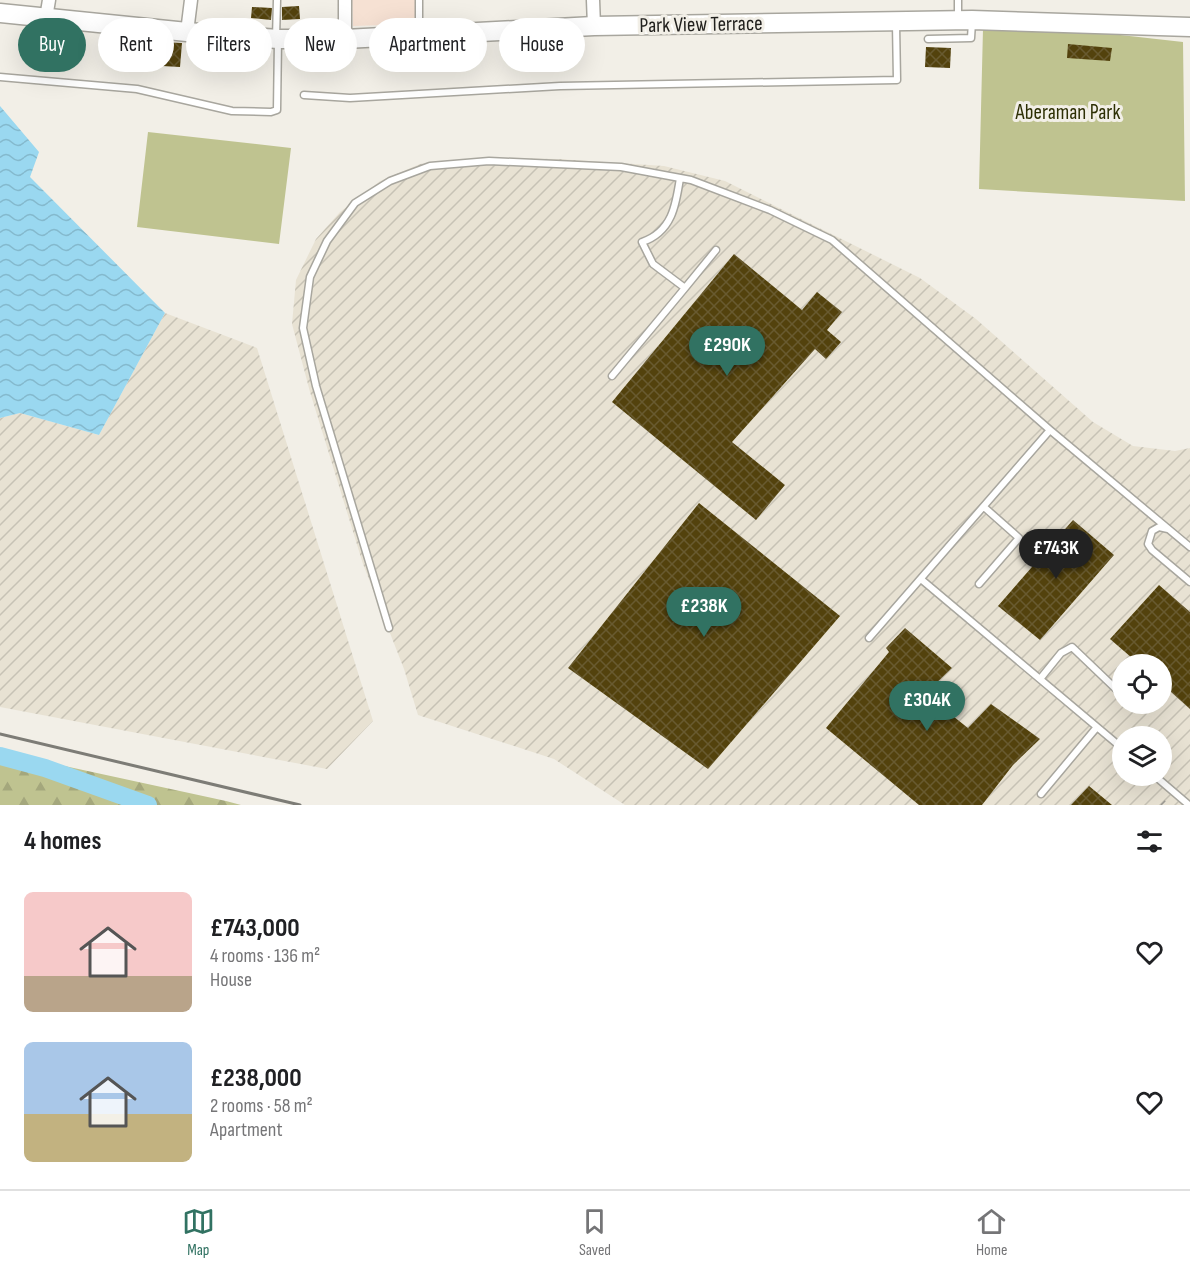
<!DOCTYPE html>
<html lang="en">
<head>
<meta charset="utf-8">
<style>
  body { margin:0; font-family:"Sofia Sans Condensed",sans-serif; background:#f6f6f6; color:#202124; height:100vh; display:flex; flex-direction:column; font-size:22px; white-space:nowrap }
  * { box-sizing:border-box; margin:0 }
  p { font-size:20px; color:#757577 }
  .icon { flex:none; width:33px; height:33px; fill:none; stroke:currentColor; stroke-width:2; stroke-linecap:round; stroke-linejoin:round }
  .map { position:relative; height:805px; overflow:hidden }
  .side { display:flex; flex-direction:column; background:#fff; flex:1 }
  .side>* { flex:none }
  .hud { position:absolute; left:18px; top:18px; width:600px; height:54px; display:flex; gap:12px }
  .fabs { position:absolute; left:1112px; top:654px; display:grid; gap:12px }
  .fabs a { display:grid; place-items:center; width:60px; height:60px; border-radius:50%; background:#fff; box-shadow:0 6px 24px #0002; font-size:30px }
  .price { position:absolute; translate:-50% -51px; padding:0 14px; border-radius:21px; background:#317262; color:#fff; font-size:20px; line-height:39px; filter:drop-shadow(0 2px 3px #0008) }
  .price::after { content:''; position:absolute; left:50%; top:36px; width:18px; height:14px; margin-left:-9px; background:inherit; clip-path:polygon(0 0,100% 0,50% 100%) }
  .price.selected { background:#222; color:#fff }
  ul { padding:0; list-style:none }
  li { display:flex; align-items:center; gap:18px; height:150px; padding:0 24px }
  li span { display:grid; place-items:center; flex:none; width:168px; height:120px; border-radius:9px; color:#555 }
  li>.icon { margin-inline-start:auto }
  span .icon { width:72px; height:72px; fill:#fffc; stroke-width:1 }
  li b { font-size:26px }
  h2 { display:flex; justify-content:space-between; align-items:center; height:72px; padding:0 24px; font-size:26px }
  .chip { padding:0 21px; border-radius:27px; background:#fff; box-shadow:0 6px 24px #0002; font-size:21px; line-height:54px }
  .chip.selected { background:#317262; color:#fff }
  .dock { display:flex; justify-content:space-around; align-items:center; height:84px; border-top:2px solid #e0e0e0; background:#fff; font-size:16px; color:#757577 }
  .dock a { display:grid; justify-items:center; gap:3px }
  .dock .selected { color:#317262 }
  .map>svg:first-child { display:block }
</style>
</head>
<body>
<div class="map">
<svg width="1190" height="805" viewBox="0 0 1190 805">
  <defs>
    <pattern id="industrial-furrows" width="10" height="10" patternUnits="userSpaceOnUse" patternTransform="scale(1.5)"><rect width="10" height="10" fill="#e8e2d3"/><path d="M-1 1l2-2M0 10L10 0M9 11l2-2" fill="none" stroke="#c7c2b5"/></pattern>
    <pattern id="forest-firs" width="22" height="20" patternUnits="userSpaceOnUse" patternTransform="scale(1.5)"><rect width="22" height="20" fill="#bfc390"/><path d="M5 1l3.5 6h-7zM16 11l3.5 6h-7z" fill="#a4a77c"/></pattern>
    <pattern id="water-waves" width="16" height="10" patternUnits="userSpaceOnUse" patternTransform="scale(1.5)"><rect width="16" height="10" fill="#9ad8f0"/><path d="M0 5q4-4 8 0t8 0" fill="none" stroke="#84b9cd"/></pattern>
    <pattern id="building-cross-hatch" width="8" height="8" patternUnits="userSpaceOnUse" patternTransform="scale(1.5)"><rect width="8" height="8" fill="#53420d"/><path d="M0 0l8 8M0 8l8-8" fill="none" stroke="#685a30"/></pattern>
  </defs>
  <rect width="100%" height="100%" fill="#f2efe7"/>
  <!-- industrial -->
  <path fill="url(#industrial-furrows)" fill-rule="evenodd" d="M 479,158 L 558,159 L 664,166 L 725,181 L 920,278 L 976,319 L 1093,422 L 1133,446 L 1175,451 L 1190,448 L 1190,805 L 625,805 L 554,759 L 418,715 L 404,669 L 363,564 L 310,392 L 292,324 L 296,280 L 316,239 L 340,212 L 380,181 L 420,164 ZM 1122,664 L 1161,664 L 1161,704 L 1122,704 ZM 1122,736 L 1161,736 L 1161,776 L 1122,776 Z
    M 165,313 L 257,348 L 373,721 L 327,769 L 0,707 L 0,418 L 20,413 L 99,435 Z"/>
  <!-- education -->
  <path fill="#f6e1d3" d="M 352,0 L 415,0 L 415,24 L 353,26 Z"/>
  <!-- forest -->
  <path fill="url(#forest-firs)" d="M 0,752 L 226,801 L 241,805 L 0,805 Z"/>
  <!-- park -->
  <path fill="#bfc390" d="M 983,29 L 1076,30 L 1183,42 L 1185,201 L 979,189 Z
    M 148,132 L 291,148 L 279,244 L 137,227 Z"/>
  <!-- water -->
  <path fill="url(#water-waves)" d="M 0,106 L 39,152 L 30,177 L 165,313 L 99,435 L 20,413 L 0,418 Z"/>
  <g fill="none" stroke-linecap="round" stroke-linejoin="round">
    <!-- river -->
    <path stroke="#9ad8f0" stroke-width="18" d="M 0,756 L 45,768 L 148,805"/>
  </g>
  <!-- building -->
  <path fill="url(#building-cross-hatch)" d="M 299,6 L 300,19 L 282,20 L 282,7 Z
    M 252,7 L 272,8 L 271,20 L 251,18 Z
    M 163,42 L 182,43 L 180,67 L 162,66 Z
    M 1068,44 L 1112,48 L 1110,61 L 1067,58 Z
    M 926,47 L 951,48 L 950,68 L 925,67 Z
    M 734,254 L 802,310 L 817,292 L 842,312 L 827,330 L 841,342 L 826,359 L 815,349 L 732,442 L 785,485 L 756,520 L 612,402 Z
    M 699,503 L 840,616 L 708,769 L 568,668 Z
    M 1073,520 L 1114,555 L 1040,640 L 998,606 Z
    M 1159,585 L 1190,612 L 1190,709 L 1161,683 L 1161,664 L 1139,664 L 1110,639 Z
    M 905,628 L 952,668 L 925,694 L 968,728 L 991,704 L 1040,739 L 1013,765 L 982,805 L 919,805 L 826,728 L 889,652 L 886,648 Z
    M 1089,786 L 1112,805 L 1071,805 Z"/>
  <g fill="none" stroke-linecap="round" stroke-linejoin="round">
    <!-- lane casing -->
    <g stroke="#a8a69e" stroke-width="9">
      <path id="lane" d="M 419,0 L 419,34
        M 958,17 L 958,0
        M 276,38 L 277,0
        M 928,39 L 971,38 L 972,22
        M 0,77 L 137,89 L 232,111 L 271,112 L 277,110 L 278,40
        M 304,95 L 350,98 L 560,86 L 897,80 L 896,24
        M 685,288 L 716,250
        M 612,376 L 685,288 L 653,264 L 642,242 C 672,232 676,205 680,178
        M 1168,529 L 1159,527 L 1152,531 L 1148,544 L 1152,550 L 1190,582
        M 922,580 L 1122,748
        M 979,584 L 1019,538 L 984,507
        M 389,628 L 316,386 L 303,328 L 310,277 L 327,241 L 355,203 L 390,181 L 430,166 L 489,161 L 621,167 L 691,180 L 770,210 L 832,240 L 1050,430 L 1190,547
        M 869,638 L 1050,430
        M 1040,679 L 1061,653 L 1072,647 L 1117,690
        M 1155,776 L 1189,805
        M 1041,794 L 1097,727"/>
    </g>
    <!-- street casing -->
    <g stroke="#a8a69e" stroke-width="15">
      <path id="street" d="M 345,0 L 345,39
        M 593,0 L 594,26
        M 46,18 L 49,0
        M 187,32 L 191,0"/>
    </g>
    <!-- secondary casing -->
    <g stroke="#a8a69e" stroke-width="21">
      <path id="secondary" d="M 0,13 L 187,32 L 278,39 L 345,39 L 594,26 L 972,20 L 1190,27"/>
    </g>
    <!-- path -->
    <path stroke="#9b9993" stroke-width="1.5" stroke-dasharray="6 3" stroke-linecap="butt" d="M 1161,805 L 1167,799"/>
    <!-- lane -->
    <use href="#lane" stroke="#fff" stroke-width="6"/>
    <!-- street -->
    <use href="#street" stroke="#fff" stroke-width="12"/>
    <!-- secondary -->
    <use href="#secondary" stroke="#fff" stroke-width="18"/>
    <!-- rail -->
    <path stroke="#7d7c76" stroke-width="3" d="M 0,734 L 300,805"/>
  </g>
  <g text-anchor="middle" stroke-width="6" stroke-linejoin="round" paint-order="stroke">
    <!-- street labels -->
    <g font-size="21" fill="#22211e" stroke="#f2efe7">
      <text transform="translate(701 24) rotate(-1)" y="7">Park View Terrace</text>
    </g>
    <!-- park labels -->
    <g font-size="21" fill="#2d2f04" stroke="#f2efe7">
      <text x="1068" y="119">Aberaman Park</text>
    </g>
  </g>
</svg>
<div class="fabs">
<a><svg class="icon" aria-label="locate" viewBox="0 0 24 24"><circle cx="12" cy="12" r="6"/><path d="M12 2v4M12 18v4M2 12h4M18 12h4"/></svg></a>
<a><svg class="icon" aria-label="layers" viewBox="0 0 24 24"><path d="M12 4l9 5-9 5-9-5zM3 14l9 5 9-5"/></svg></a>
</div>
<b class="price" style="left:727px;top:377px">£290K</b>
<b class="price selected" style="left:1056px;top:580px">£743K</b>
<b class="price" style="left:704px;top:638px">£238K</b>
<b class="price" style="left:927px;top:732px">£304K</b>
<div class="hud">
<a class="chip selected">Buy</a>
<a class="chip">Rent</a>
<a class="chip">Filters</a>
<a class="chip">New</a>
<a class="chip">Apartment</a>
<a class="chip">House</a>
</div>
</div>
<section class="side">
<h2>4 homes<svg class="icon" aria-label="filters" viewBox="0 0 24 24"><path d="M4 7h16M4 17h16"/><circle cx="9" cy="7" r="2"/><circle cx="15" cy="17" r="2"/></svg></h2>
<ul>
<li><span style="background:linear-gradient(#f6c9c9 70%,#b9a48a 0)"><svg class="icon" aria-label="home" viewBox="0 0 24 24"><path d="M3 11l9-7 9 7M6 9v11h12V9"/></svg></span><div><b>£743,000</b><p>4 rooms · 136 m²</p><p>House</p></div><svg class="icon" aria-label="heart" viewBox="0 0 24 24"><path d="M12 20l-8-8c-3-5 5-10 8-4 3-6 11-1 8 4z"/></svg></li>
<li><span style="background:linear-gradient(#a9c7e8 60%,#c2b280 0)"><svg class="icon" aria-label="home" viewBox="0 0 24 24"><path d="M3 11l9-7 9 7M6 9v11h12V9"/></svg></span><div><b>£238,000</b><p>2 rooms · 58 m²</p><p>Apartment</p></div><svg class="icon" aria-label="heart" viewBox="0 0 24 24"><path d="M12 20l-8-8c-3-5 5-10 8-4 3-6 11-1 8 4z"/></svg></li>
</ul>
</section>
<nav class="dock">
<a class="selected"><svg class="icon" aria-label="map" viewBox="0 0 24 24"><path d="M3 6l6-2 6 2 6-2v14l-6 2-6-2-6 2zM9 4v14M15 6v14"/></svg>Map</a>
<a><svg class="icon" aria-label="saved" viewBox="0 0 24 24"><path d="M7 4h10v16l-5-4-5 4z"/></svg>Saved</a>
<a><svg class="icon" aria-label="home" viewBox="0 0 24 24"><path d="M3 11l9-7 9 7M6 9v11h12V9"/></svg>Home</a>
</nav>
</body>
</html>
